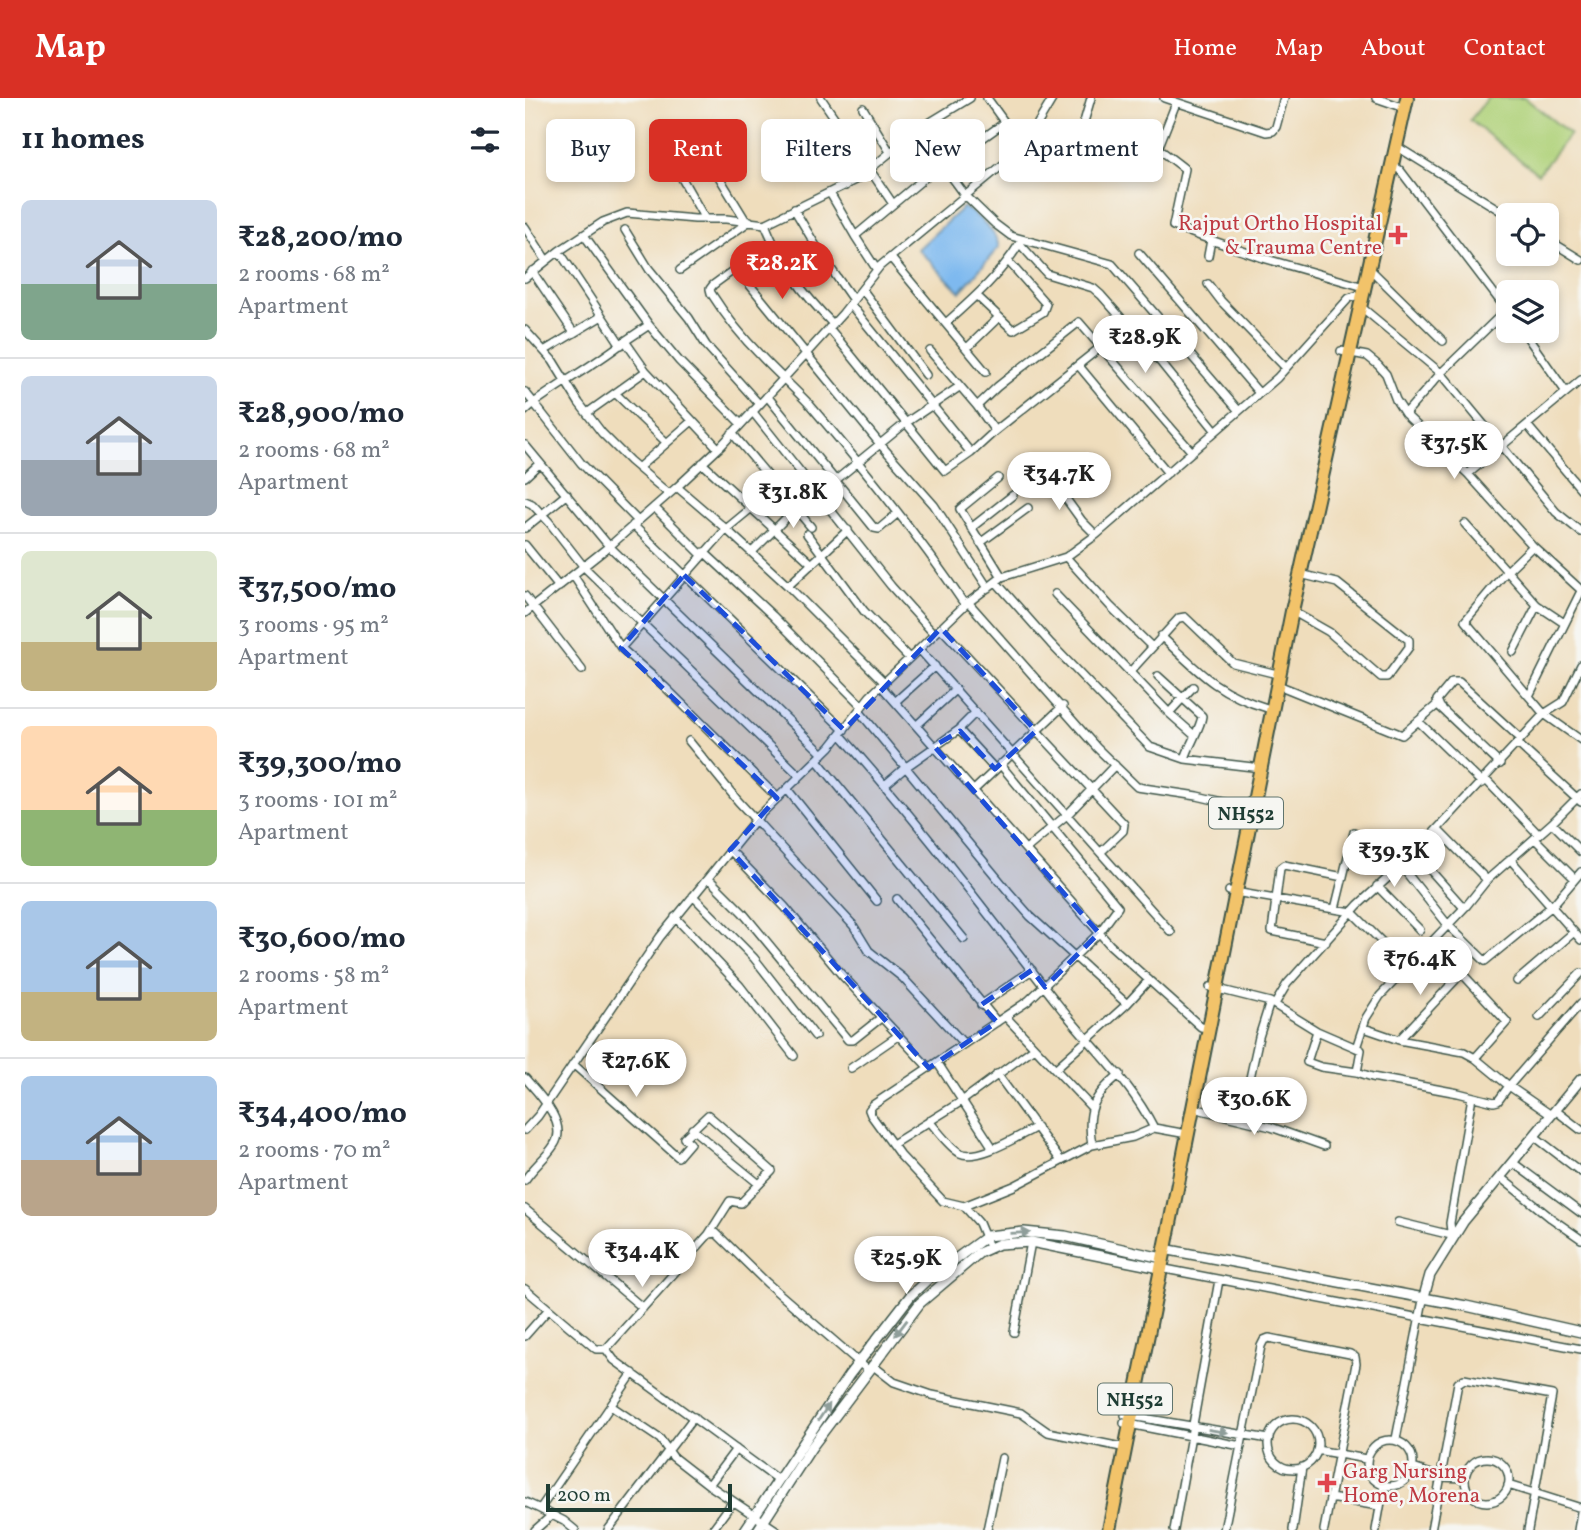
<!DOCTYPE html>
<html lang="en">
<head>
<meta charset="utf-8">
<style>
  body { margin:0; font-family:Vollkorn,serif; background:#f2f2f3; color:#1f2937; height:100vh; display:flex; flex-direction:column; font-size:26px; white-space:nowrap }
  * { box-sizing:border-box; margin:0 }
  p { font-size:23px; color:#747a83 }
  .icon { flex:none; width:38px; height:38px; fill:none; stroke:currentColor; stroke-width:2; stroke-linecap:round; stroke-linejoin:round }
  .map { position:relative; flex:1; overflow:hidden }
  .drawer { display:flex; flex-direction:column; background:#fff; width:525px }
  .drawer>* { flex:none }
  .banner { position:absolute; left:21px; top:21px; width:665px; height:63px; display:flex; gap:14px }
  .fabs { position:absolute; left:971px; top:105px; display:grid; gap:14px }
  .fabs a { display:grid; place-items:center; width:63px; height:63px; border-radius:10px; background:#fff; box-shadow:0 4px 10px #0003; font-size:35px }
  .scale { position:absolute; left:21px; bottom:18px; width:186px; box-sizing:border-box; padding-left:7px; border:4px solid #1f3d34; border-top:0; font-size:19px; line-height:24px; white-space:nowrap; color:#1f3d34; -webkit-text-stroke:5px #f6f6f2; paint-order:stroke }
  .price { position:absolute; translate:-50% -60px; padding:0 16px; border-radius:24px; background:#fff; color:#222; font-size:23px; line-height:46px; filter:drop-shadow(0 2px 4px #0008) }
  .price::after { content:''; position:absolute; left:50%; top:42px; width:21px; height:16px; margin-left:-10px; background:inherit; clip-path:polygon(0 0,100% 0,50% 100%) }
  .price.active { background:#d93025; color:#fff }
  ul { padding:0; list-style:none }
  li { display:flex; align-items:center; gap:21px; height:175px; padding:0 21px }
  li+li { border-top:2px solid #e0e1e3 }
  li span { display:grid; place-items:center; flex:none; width:196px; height:140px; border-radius:10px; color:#555 }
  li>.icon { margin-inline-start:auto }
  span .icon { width:84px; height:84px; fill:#fffc; stroke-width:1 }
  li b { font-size:30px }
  h2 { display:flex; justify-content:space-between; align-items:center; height:84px; padding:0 21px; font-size:30px }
  .chip { padding:0 24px; border-radius:10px; background:#fff; box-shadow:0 4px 10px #0003; font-size:24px; line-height:63px }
  .chip.active { background:#d93025; color:#fff }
  header { display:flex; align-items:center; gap:42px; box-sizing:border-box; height:98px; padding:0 35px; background:#d93025; color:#fff }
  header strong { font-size:33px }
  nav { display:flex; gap:38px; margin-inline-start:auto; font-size:24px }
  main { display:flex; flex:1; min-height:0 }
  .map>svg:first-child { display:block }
</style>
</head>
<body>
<header>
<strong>Map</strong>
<nav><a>Home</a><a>Map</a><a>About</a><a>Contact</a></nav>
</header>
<main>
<section class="drawer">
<h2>11 homes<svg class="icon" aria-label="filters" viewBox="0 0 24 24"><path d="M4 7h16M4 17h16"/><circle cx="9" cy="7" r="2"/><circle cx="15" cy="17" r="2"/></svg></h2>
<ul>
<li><span style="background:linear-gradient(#c9d6e8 60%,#7fa58c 0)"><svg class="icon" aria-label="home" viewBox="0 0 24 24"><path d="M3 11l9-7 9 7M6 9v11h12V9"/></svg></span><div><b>₹28,200/mo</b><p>2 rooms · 68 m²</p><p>Apartment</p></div></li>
<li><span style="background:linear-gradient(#c9d6e8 60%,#9aa5b1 0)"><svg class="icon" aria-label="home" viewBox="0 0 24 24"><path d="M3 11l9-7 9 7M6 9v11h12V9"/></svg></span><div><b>₹28,900/mo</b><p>2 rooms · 68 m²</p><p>Apartment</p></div></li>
<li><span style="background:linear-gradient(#dfe7d0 65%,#c2b280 0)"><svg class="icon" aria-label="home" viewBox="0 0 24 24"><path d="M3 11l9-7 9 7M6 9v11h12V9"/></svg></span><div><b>₹37,500/mo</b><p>3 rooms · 95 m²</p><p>Apartment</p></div></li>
<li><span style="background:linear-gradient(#ffd9b3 60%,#8fb573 0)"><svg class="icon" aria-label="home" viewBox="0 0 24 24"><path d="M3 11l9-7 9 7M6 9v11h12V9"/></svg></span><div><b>₹39,300/mo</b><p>3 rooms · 101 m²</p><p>Apartment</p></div></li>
<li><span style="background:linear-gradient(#a9c7e8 65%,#c2b280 0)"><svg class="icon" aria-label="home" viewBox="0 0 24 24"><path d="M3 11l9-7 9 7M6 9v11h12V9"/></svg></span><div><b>₹30,600/mo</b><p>2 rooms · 58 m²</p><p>Apartment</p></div></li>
<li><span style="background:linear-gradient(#a9c7e8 60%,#b9a48a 0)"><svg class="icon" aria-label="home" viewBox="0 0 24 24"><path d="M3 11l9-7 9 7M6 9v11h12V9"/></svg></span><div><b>₹34,400/mo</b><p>2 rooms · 70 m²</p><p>Apartment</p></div></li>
</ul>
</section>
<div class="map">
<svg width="1056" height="1432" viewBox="0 0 1056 1432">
  <rect width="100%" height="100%" fill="#f6f6f2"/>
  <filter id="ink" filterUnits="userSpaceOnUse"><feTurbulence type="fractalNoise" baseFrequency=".0143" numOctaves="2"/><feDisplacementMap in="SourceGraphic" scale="14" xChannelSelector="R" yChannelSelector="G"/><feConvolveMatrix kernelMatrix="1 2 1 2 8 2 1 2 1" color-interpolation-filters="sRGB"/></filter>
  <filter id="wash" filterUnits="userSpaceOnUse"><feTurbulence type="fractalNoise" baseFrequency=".00686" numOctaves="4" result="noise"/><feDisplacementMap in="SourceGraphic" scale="28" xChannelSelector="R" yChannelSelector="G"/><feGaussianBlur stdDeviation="1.57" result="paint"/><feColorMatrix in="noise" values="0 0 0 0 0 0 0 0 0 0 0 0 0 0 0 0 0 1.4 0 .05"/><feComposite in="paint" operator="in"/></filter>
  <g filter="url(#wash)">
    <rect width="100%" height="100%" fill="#efddbc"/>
    <!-- garden -->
    <path fill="#b0d27a" stroke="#688857" stroke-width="2" d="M 963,0 L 1000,0 L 1045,36 L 1013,76 L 945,22 Z"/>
    <!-- water -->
    <path fill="#7eb9ef" stroke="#4e7b92" stroke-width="2" d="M 438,109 C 452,117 471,132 474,149 L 435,194 L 393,151 Z"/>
  </g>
  <g filter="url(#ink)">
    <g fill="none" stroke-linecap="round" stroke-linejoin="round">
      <!-- minor casing -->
      <g stroke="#3e5548" stroke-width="10">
        <path id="minor" d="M 296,0 L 368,106
          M 528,0 L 498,50 L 514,71 L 521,70 C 530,59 549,44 560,37 L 630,58 L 651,5
          M 639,0 L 741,34 L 748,33 L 751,29 L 759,0
          M 851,0 L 880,10
          M 338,10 L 365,54
          M 294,41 L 320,88
          M 554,41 L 566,0
          M 871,48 L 984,118
          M 634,51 L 660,71 L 648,128 L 686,142 L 683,158
          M 418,67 L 440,97 L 470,126 L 486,138 L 587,166 L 714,313
          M 866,67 L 875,72 L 984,215
          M 305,95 L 330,138
          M 269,111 L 297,158 L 328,202
          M 180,121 L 155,77 L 157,73 L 183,61 L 221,123
          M 240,126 C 256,166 277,195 308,226
          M 0,129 L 21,162
          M 100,132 L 124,171 L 164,220 L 181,247 L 234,306
          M 59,137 L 124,227
          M 1022,141 L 1056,162
          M 686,142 L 738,160 L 839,189
          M 247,144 L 188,187 L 185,191 L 186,195 C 200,217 217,239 236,258 C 252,275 269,290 285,307 C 340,371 393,437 440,507
          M 495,146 L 522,176 L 568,190 L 576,197 L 637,266 L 691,333
          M 34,153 L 78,124 L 102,115 L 170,121 L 201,121 L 240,126 L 334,80 L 394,31 L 445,0
          M 614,155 L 734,295
          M 366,160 L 461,274
          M 211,170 L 355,346 L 409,407 L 463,490
          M 844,170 L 918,243
          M 155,172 L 225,123
          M 352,172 L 330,138 L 408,73 L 427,62 L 479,25
          M 7,173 L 49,235
          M 0,180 L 34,153 L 96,247
          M 683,186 L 696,203 L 761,270
          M 337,191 L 401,277
          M 452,198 L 488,232 L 518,214 L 521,206 L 484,164
          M 325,206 L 446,355
          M 835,208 L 916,275 L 1031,414 L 1056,434
          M 422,224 C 450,199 477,175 496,143
          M 304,230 L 420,373 L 446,355 L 470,333 L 577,248
          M 0,232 L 28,263 L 54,305 L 77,335 L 105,363 L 144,396
          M 998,233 L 1041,294
          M 100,243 L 124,227 L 154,263 L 216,326
          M 442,250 L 474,219
          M 19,253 L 77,218
          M 405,253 L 452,308 L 470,333
          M 816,253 L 842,258 L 853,267 L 861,276 L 871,302 L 880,316 L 943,376 L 1008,448 L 1056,492
          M 554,268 L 643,375
          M 0,294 L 9,305 C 39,283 71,266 100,243 L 121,273
          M 91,296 L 141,344
          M 242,298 L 349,430 L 354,431 L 373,415
          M 452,308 L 472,289 L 554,224 L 667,354
          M 0,313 L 9,305 L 56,365 L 113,423
          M 227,313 L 366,488 L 409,536
          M 62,315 L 121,273 L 193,350
          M 880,316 L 916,275 L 981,212
          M 1002,327 L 1056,391
          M 207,335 L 286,429
          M 0,347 L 84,448 L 298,656
          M 177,365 L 286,465
          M 113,370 L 167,323
          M 520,372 L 557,423 L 571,437
          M 943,376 L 1056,282
          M 0,379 L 15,365
          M 473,380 L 435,411 L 477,479
          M 311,382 L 382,324 L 434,289
          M 252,389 L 201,431 L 263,488 L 359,584
          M 0,403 L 7,406 L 24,424 L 59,469 L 275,678
          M 129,409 L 177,457
          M 940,426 L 1012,507 L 1039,525
          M 108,427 L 319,632
          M 0,430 L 42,396
          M 446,430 L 488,397
          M 282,436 L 339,513 L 384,560
          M 455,445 L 503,410
          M 0,447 L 34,489
          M 1008,448 L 981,474 L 940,523 L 1019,616 L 1056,642
          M 179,454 L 248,518 L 337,608
          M 227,454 L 290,391
          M 541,459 L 585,508 L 627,549
          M 48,477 L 96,550 L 140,589 L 253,700
          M 471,484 L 526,546 L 625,649 L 660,661 L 736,670
          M 263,488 L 323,432
          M 530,496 L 644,615
          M 0,498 L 57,572
          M 443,504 L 572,650 L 612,689 L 672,698 L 728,711
          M 767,513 L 804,534 L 856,579 L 862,579 L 884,549 L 884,542 L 812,485 L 775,476
          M 0,515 L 87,446 L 152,389 L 196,348 L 259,280 L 318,215 L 355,168 L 498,50 L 462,0
          M 416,530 L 599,726 L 598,733 L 576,754
          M 636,538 C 673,573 691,595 742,610
          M 96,550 L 201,431 L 152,389
          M 394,551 L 646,834
          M 988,554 L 1012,507
          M 605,574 L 654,520 L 660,519 L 708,565 L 748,575
          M 633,578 L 677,618 C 676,629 664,647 660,661
          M 753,587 L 877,637 L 913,606
          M 356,588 L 585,847 L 676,929 L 683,930
          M 668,589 L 644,615 L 669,637
          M 1004,598 L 1056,493
          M 371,603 L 410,568
          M 334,613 L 483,793 L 505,818 L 602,906
          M 451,614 L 436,629 L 435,633 L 470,671
          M 893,623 L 957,685
          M 392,627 L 431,591
          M 315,636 C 392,722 461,814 532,905 C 565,948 604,981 629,1030 L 662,1036
          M 164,643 L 213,703 L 328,827 L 344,853 L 378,880 L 439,946
          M 993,646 L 1056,704
          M 292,662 L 439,841
          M 975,666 L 915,609 L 912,602 L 927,584 L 934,584 L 996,641
          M 960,681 L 1014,737
          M 360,687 L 381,669 L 435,631
          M 262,691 L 352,803
          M 449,692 L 538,608
          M 1027,725 L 1056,754
          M 912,731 L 962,782
          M 1010,741 L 1050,781
          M 501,751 L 543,716 L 590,667
          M 205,752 L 260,809 L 316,876 L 404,970
          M 890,755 L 939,810
          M 985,761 L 1056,842
          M 876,768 L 923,827 L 960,863 L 1027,808 L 1056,774
          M 183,780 L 218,815 L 323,942 L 328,942 L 357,919
          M 852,788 L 895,832
          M 704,793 L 827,814 L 882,869
          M 168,798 L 229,860 L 290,938
          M 372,801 L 472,924
          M 810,811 L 829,734
          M 150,819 L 215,888 L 269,958
          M 801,844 L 747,833 L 755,770 L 759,767 L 818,779
          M 908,844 L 982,924 L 950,960
          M 992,883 L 1049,834
          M 685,889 L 745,904 L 792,933
          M 750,906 L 762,886 L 833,807 L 890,755 L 1019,616 L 1038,604 L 1056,567
          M 456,907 L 507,872
          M 481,919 L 567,1010
          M 1014,919 L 1056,875
          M 839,930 L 874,942 L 939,954 L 950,960 L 984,988 L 1056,905
          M 792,933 L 836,952 L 832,974 L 796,969 L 782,964 Z
          M 874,942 L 937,875
          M 831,950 L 841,920 L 855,898 L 942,807 L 962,782 L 1027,725 L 1056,696
          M 412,964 L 468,1050
          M 48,966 L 153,1059 L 165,1045 L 159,1040 L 183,1017 L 247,1073 L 216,1105 L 205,1103 L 184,1136
          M 326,970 L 374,937
          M 530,971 L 602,906 L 624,882
          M 832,974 L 847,979 L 933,995 L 969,1004 L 973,1003 L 984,988 L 1026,1017
          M 472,976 L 536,1063
          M 595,976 C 568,998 561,1013 567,1047 L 608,1039 L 629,1030
          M 0,980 C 13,995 44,1026 29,1047 C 21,1060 8,1069 0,1082
          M 668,1010 L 746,1029 L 799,1048
          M 1030,1012 L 1056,1032
          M 716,1021 L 734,939 L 745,904
          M 404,1023 C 413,1033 424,1049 435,1055 C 453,1064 495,1037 512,1029
          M 167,1031 L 234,1086
          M 0,1032 L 13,1018 L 135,839 L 231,721 L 305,649 L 345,598 L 440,507 L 477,479 L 541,459 L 571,437 L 752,280 L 824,200 L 837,196
          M 1009,1038 L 1056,1074
          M 368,1046 L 437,1003 L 509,950
          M 987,1064 L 1056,1115
          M 975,1079 L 1026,1120 L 1056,1141
          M 439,1108 L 418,1103 L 375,1057 L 346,1017 L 344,1012 L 348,1007 L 503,903 L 574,835 L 593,809 L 475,666
          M 0,1111 L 118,1210
          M 873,1124 L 926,1137
          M 927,1141 L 925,1125 L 947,999
          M 464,1149 L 454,1125 L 439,1108 L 489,1088 L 567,1047
          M 635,1170 L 1056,1251
          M 0,1191 L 71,1251 L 81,1251
          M 489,1234 L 506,1144
          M 0,1238 L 23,1212
          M 347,1267 L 369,1284 L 407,1297 L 496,1315 L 523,1334 L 601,1350
          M 86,1308 L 135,1341 L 148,1359 L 184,1387 L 251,1432
          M 600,1317 L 744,1341
          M743 1346a25 25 0 1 1 50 0a25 25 0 1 1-50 0Z
          M 599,1325 L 716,1348
          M 871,1341 L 898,1202
          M842 1365a23 23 0 1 1 46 0a23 23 0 1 1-46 0Z
          M 792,1352 L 841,1361
          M940 1382a22 22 0 1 1 44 0a22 22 0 1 1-44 0Z
          M 888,1370 L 915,1379 L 939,1380
          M 253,1382 L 89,1262 L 81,1251 L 184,1136 L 191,1135 L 242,1185 L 344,1273
          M 184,1387 L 211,1351
          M 983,1387 L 1056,1410
          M 805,1400 L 854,1408
          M 0,1404 L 15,1411
          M 10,1432 L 27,1417
          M 50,1432 L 39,1423 L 15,1411 L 108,1275
          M 83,1432 L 169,1319
          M 187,1432 L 207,1405
          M 462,1432 L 477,1360
          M 649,1432 L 694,1182
          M 699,1432 L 736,1248 L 739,1242 L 744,1240 L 825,1256 L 830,1259 L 831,1266 L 799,1432
          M 768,1432 L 777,1369
          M 851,1432 L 859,1387
          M 906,1432 L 933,1285 L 939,1281 L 1027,1297 L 1003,1432
          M 1053,1432 L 1056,1414"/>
      </g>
      <!-- tertiary casing -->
      <g stroke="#3e5548" stroke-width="12">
        <path id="tertiary" d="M 639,1151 L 941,1208 L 1056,1234
          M 898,1202 L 905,1177 L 938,1124 L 1056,981
          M 220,1432 L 324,1277 L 386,1197 L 403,1181 L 462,1138 L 499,1134 L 540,1138 L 637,1160
          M 233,1432 L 286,1350 L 395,1205 L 454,1155 L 474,1146 L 506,1144 L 635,1170"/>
      </g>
      <!-- trunk casing -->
      <g stroke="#3e5548" stroke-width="16">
        <path id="trunk" d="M 584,1432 L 767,513 L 882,0"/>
      </g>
      <!-- minor -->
      <use href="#minor" stroke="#fff" stroke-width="7"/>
      <!-- tertiary -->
      <use href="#tertiary" stroke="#fff" stroke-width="9"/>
      <!-- trunk -->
      <use href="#trunk" stroke="#f2c36a" stroke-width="12"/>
    </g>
    <!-- one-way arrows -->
    <defs><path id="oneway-solid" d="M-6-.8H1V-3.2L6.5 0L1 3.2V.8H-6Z" transform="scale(1.75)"/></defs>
    <g fill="#8f9e9a">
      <use href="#oneway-solid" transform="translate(495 1135) rotate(-2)"/>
      <use href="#oneway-solid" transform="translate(376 1230) rotate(127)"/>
      <use href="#oneway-solid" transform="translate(299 1314) rotate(-56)"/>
      <use href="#oneway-solid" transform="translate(693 1333) rotate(9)"/>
    </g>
  </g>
  <!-- marked area -->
  <path fill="#1d4ed8" fill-opacity="0.2" stroke="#1d4ed8" stroke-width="5" stroke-dasharray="14 9" stroke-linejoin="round" d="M 159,477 L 319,632 L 416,530 L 511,633 L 470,671 L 435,633 L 409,648 L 574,835 L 520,889 L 507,872 L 456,907 L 472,924 L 404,970 L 205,752 L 252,700 L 96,550 Z"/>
  <!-- markers -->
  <g fill="#e0444e" stroke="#f6f6f2" stroke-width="2.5">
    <path d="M869.5 126.5h7v7h7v7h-7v7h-7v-7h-7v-7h7z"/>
    <path d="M798.5 1374.5h7v7h7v7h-7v7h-7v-7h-7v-7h7z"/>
  </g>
  <g text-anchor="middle" stroke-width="5" stroke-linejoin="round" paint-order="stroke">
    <!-- shield labels -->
    <g fill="#f6f6f2" stroke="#60746d" stroke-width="2">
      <rect x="684" y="699.5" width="74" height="31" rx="5"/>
      <rect x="573" y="1285.5" width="74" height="31" rx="5"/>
    </g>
    <g font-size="19" font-weight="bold" fill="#1f3d34">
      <text x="721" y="722">NH552</text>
      <text x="610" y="1308">NH552</text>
    </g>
    <!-- health labels -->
    <g font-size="21" fill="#be3a42" stroke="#f6f6f2" text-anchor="end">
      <text x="857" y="132">Rajput Ortho Hospital<tspan x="857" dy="24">&amp; Trauma Centre</tspan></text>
      <text x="818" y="1380" text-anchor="start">Garg Nursing<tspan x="818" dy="24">Home, Morena</tspan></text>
    </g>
  </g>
</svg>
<div class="fabs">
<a><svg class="icon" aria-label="locate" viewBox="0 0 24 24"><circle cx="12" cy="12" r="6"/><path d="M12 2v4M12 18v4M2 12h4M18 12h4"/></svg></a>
<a><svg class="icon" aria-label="layers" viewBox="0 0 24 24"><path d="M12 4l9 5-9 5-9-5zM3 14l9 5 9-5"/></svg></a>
</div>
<div class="scale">200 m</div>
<b class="price active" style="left:257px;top:203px">₹28.2K</b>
<b class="price" style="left:620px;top:277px">₹28.9K</b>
<b class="price" style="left:929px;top:383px">₹37.5K</b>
<b class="price" style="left:534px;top:414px">₹34.7K</b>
<b class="price" style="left:268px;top:432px">₹31.8K</b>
<b class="price" style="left:869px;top:791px">₹39.3K</b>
<b class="price" style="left:895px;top:899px">₹76.4K</b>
<b class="price" style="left:111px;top:1001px">₹27.6K</b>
<b class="price" style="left:729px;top:1039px">₹30.6K</b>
<b class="price" style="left:117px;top:1191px">₹34.4K</b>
<b class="price" style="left:381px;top:1198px">₹25.9K</b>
<div class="banner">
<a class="chip">Buy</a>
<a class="chip active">Rent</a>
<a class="chip">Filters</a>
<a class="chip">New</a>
<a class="chip">Apartment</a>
</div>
</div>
</main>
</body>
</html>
